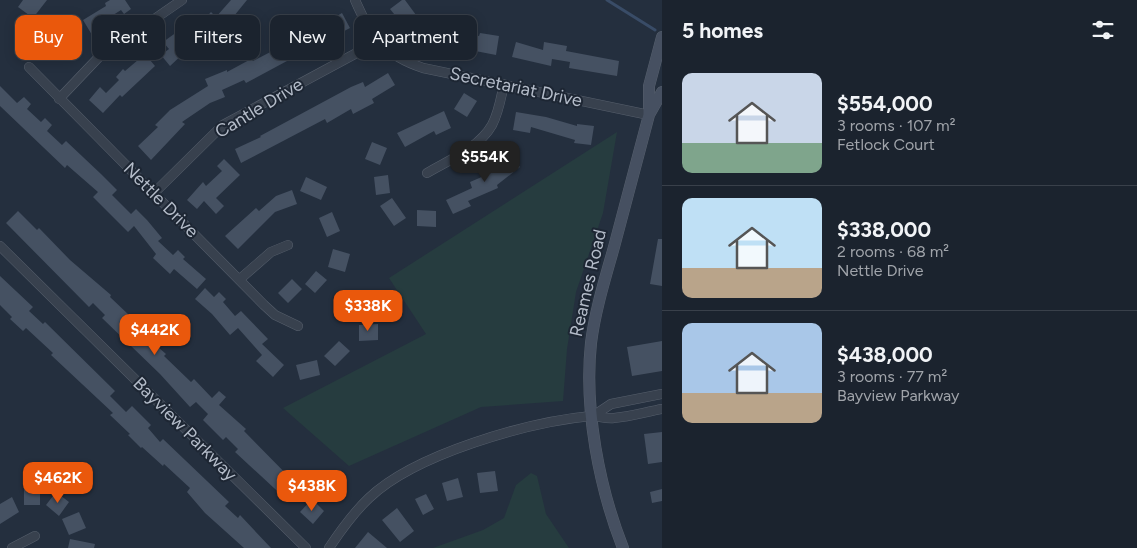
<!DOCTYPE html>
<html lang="en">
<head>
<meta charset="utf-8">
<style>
  body { margin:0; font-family:Figtree,sans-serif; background:#242b36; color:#f1f3f6; height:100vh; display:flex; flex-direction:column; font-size:19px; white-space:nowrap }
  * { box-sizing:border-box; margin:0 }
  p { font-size:16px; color:#a0a4aa }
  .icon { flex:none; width:28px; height:28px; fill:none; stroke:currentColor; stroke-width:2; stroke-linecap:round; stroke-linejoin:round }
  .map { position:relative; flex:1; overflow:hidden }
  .sheet { display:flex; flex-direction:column; background:#1b232e; width:475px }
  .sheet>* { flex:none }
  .guide { position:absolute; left:15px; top:15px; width:475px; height:45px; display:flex; gap:10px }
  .price { position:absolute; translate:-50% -42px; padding:0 11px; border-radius:10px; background:#ea580c; color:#fff; font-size:16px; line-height:32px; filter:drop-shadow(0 1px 2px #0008) }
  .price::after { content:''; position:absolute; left:50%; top:30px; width:15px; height:11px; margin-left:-8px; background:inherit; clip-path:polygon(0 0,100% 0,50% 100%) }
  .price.on { background:#222; color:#fff }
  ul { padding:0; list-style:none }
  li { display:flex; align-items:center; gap:15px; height:125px; padding:0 20px }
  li+li { border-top:1px solid #39404a }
  li span { display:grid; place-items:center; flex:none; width:140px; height:100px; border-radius:10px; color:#555 }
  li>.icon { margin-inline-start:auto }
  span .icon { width:60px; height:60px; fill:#fffc; stroke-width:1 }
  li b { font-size:21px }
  h2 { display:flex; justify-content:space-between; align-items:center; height:60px; padding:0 20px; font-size:21px }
  .chip { padding:0 18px; border-radius:10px; background:#1b232e; box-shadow:0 2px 12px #0003,0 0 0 1px #39404a; font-size:18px; line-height:45px }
  .chip.on { background:#ea580c; color:#fff }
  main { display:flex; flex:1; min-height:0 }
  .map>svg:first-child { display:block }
</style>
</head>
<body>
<main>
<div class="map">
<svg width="662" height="548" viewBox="0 0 662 548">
  <rect width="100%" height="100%" fill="#242f3e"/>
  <!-- green -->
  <path fill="#263c3f" d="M 617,132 L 603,213 L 576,292 L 567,349 L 563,401 L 481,407 L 349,466 L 283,408 L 426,334 L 389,278 Z
    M 531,473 L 537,476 L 546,514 L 569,548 L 433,548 L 483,530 L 504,518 L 516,485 Z"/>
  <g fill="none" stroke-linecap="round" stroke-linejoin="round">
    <!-- stream -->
    <path stroke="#394c67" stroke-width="3" d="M 607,0 L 655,30"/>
  </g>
  <!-- building -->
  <path fill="#455162" d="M 23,0 L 47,0 L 33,18 L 18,7 Z
    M 110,0 L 125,0 L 131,9 L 124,14 L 121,10 L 107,19 L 109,21 L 99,26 L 101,30 L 92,35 L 83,20 L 106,6 L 105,3 Z
    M 231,0 L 247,0 L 234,16 L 236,18 L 221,35 L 215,30 L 185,52 L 170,66 L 161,55 L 169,49 L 163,42 L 195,19 L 199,25 L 211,12 L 216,17 Z
    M 402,0 L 405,0 L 416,15 L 403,25 L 390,9 Z
    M 342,13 L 350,28 L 308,50 L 303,40 L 326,29 L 323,24 Z
    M 41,20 L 57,27 L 52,40 L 35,34 Z
    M 418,21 L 450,32 L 450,30 L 479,36 L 480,33 L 499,36 L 496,55 L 439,44 L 413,35 Z
    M 69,37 L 79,47 L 68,58 L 58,48 Z
    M 516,42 L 543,50 L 544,42 L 567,46 L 566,51 L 619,61 L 617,76 L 569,68 L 570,62 L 552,59 L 551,66 L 512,57 Z
    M 280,47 L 287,61 L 246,83 L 244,80 L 222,90 L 225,97 L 210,103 L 182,122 L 185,124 L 151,160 L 138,146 L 158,127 L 155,125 L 170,110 L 208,86 L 205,79 L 227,70 L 227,72 L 251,59 L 253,61 Z
    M 145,54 L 155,66 L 122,97 L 120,95 L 103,113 L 89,100 L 100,87 L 106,93 L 119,80 L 116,77 L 123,69 L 125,71 Z
    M 388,73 L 395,85 L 372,99 L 374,103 L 353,114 L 351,109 L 327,123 L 325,119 L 241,163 L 235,149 L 261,137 L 260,136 L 351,87 L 363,82 L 365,87 Z
    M 0,86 L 17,103 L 24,97 L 31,104 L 27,109 L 41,122 L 45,118 L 52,125 L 47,131 L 62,145 L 66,141 L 101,174 L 117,190 L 112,195 L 131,214 L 136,209 L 147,220 L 162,238 L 158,241 L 173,255 L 178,250 L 185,257 L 183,259 L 206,279 L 197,289 L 174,269 L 170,274 L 153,258 L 156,254 L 134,226 L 128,232 L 93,197 L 98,192 L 67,165 L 65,168 L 0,106 Z
    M 464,93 L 477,101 L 467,117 L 454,109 Z
    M 444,111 L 451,128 L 436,135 L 434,131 L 405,147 L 397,133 Z
    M 516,112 L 546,117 L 577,126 L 577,124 L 594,126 L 591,145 L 574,143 L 575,140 L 531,127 L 530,133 L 513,130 Z
    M 372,142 L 387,148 L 380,165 L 365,159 Z
    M 508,151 L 520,167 L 497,185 L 498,188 L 468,201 L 471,206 L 453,214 L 446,200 L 472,188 L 470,182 L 498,170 L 493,163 Z
    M 224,159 L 240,175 L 216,198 L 224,206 L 216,214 L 204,201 L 197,209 L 187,200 L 203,182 L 206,186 L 222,171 L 217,166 Z
    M 388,175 L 390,193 L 376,195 L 374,177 Z
    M 306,177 L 327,187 L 321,200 L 300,191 Z
    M 292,190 L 297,204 L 275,212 L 238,249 L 225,236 L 256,208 L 259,211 L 276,196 Z
    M 392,198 L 406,218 L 394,226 L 380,206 Z
    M 417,210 L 436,211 L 436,227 L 417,226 Z
    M 18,211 L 37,230 L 39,228 L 70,260 L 111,295 L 110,297 L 130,316 L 126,319 L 166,354 L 164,356 L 191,382 L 194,379 L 212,398 L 219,391 L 226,397 L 219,405 L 246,429 L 244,431 L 300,488 L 288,501 L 235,452 L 238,449 L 226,437 L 223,440 L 203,420 L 208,414 L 196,402 L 190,407 L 160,374 L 102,318 L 105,315 L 93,303 L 89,307 L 6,223 Z
    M 332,212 L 340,231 L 327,237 L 319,218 Z
    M 658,239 L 662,239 L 662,286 L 650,284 Z
    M 333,249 L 350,254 L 345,272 L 328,267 Z
    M 316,271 L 327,280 L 315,293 L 305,284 Z
    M 0,276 L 33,307 L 29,311 L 43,324 L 45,322 L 115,391 L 110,396 L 126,412 L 132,406 L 151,425 L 148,428 L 160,442 L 163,439 L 229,502 L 225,506 L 238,518 L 240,515 L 271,548 L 244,548 L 205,513 L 187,492 L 190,488 L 164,464 L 163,466 L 142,447 L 141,448 L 128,435 L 130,434 L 110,415 L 113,413 L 51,355 L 53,353 L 26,328 L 23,331 L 10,319 L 12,317 L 0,305 Z
    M 292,279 L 302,289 L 288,303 L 278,293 Z
    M 205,288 L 214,297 L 219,292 L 226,299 L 223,302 L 235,316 L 241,311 L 268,339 L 262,344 L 284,365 L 273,377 L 256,361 L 262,355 L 238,328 L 230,335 L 212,314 L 195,299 Z
    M 367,294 L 373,311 L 358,316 L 353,299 Z
    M 378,324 L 378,340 L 359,341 L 359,325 Z
    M 339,341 L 350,351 L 335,366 L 324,356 Z
    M 662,341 L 662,371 L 632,376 L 627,347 Z
    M 317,360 L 320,375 L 300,380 L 296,365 Z
    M 662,432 L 662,462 L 648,464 L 644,434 Z
    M 495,471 L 498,491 L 480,493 L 477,473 Z
    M 458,478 L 463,497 L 447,501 L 442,483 Z
    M 40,488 L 40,505 L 24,505 L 24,489 Z
    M 662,489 L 662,501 L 652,503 L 650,492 Z
    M 56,492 L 69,502 L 59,516 L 46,505 Z
    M 426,494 L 434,509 L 423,515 L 415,499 Z
    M 12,497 L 19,512 L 0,524 L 0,504 Z
    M 312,499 L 324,511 L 313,524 L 300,512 Z
    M 397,508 L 414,531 L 400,542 L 382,520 Z
    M 79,512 L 86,528 L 69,535 L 62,519 Z
    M 368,532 L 387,548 L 355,548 Z
    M 70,539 L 95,544 L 94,548 L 68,548 Z"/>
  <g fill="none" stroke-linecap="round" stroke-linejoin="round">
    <!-- minor casing -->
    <g stroke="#565f6c" stroke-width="10">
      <path id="minor" d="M 355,0 C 371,37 384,55 423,68 L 649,115
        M 29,67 L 264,305 L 275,315 L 298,326
        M 59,99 L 98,58 L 182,0
        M 427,173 C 449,160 479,148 492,125 C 499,112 501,97 504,84
        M 154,193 L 223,125 L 377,42
        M 0,246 L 306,548
        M 240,279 L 271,252 L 288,245
        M 593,416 L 611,404 L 662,394
        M 12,548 L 35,536
        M 329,548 C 341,530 353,513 369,498 C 415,454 528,422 591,416 C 598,416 606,419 614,418 C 629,417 646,412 662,409"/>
    </g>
    <!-- secondary casing -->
    <g stroke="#565f6c" stroke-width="12">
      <path id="secondary" d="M 650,113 L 662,92
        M 623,548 C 599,487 584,409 591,343 C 595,311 605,279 614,247 C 626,203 637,159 649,115 L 649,86 L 662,37"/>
    </g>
    <!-- minor -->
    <use href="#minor" stroke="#38414e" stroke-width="9"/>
    <!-- secondary -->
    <use href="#secondary" stroke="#465061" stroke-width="11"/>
  </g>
  <g text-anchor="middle" stroke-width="4" stroke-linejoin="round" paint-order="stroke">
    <!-- street labels -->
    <g font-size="18" fill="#b4bcc9" stroke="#1d2633">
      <text transform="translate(516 87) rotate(12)" y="6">Secretariat Drive</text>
      <text transform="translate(259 108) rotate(-31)" y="6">Cantle Drive</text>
      <text transform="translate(161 200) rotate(45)" y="6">Nettle Drive</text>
      <text transform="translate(588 283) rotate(-77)" y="6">Reames Road</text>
      <text transform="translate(185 429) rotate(45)" y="6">Bayview Parkway</text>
    </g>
  </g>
</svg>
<b class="price on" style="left:485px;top:183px">$554K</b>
<b class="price" style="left:368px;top:332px">$338K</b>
<b class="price" style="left:155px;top:356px">$442K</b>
<b class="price" style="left:58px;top:504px">$462K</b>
<b class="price" style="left:312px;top:512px">$438K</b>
<div class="guide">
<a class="chip on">Buy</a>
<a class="chip">Rent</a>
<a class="chip">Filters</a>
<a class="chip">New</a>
<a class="chip">Apartment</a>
</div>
</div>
<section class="sheet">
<h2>5 homes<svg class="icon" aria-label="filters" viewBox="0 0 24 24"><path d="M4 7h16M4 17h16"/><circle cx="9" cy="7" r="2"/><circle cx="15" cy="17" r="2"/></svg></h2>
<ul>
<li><span style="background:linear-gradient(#c9d6e8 70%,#7fa58c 0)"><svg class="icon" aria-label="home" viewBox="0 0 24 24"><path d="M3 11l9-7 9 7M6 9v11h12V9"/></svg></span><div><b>$554,000</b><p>3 rooms · 107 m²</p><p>Fetlock Court</p></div></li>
<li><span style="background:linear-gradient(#bfe0f5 70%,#b9a48a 0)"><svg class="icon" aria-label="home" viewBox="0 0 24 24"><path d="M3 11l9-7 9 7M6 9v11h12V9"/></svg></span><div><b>$338,000</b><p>2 rooms · 68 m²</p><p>Nettle Drive</p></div></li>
<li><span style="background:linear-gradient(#a9c7e8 70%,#b9a48a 0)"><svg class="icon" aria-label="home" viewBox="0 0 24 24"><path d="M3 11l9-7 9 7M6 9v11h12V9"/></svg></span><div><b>$438,000</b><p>3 rooms · 77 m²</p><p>Bayview Parkway</p></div></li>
</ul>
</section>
</main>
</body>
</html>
